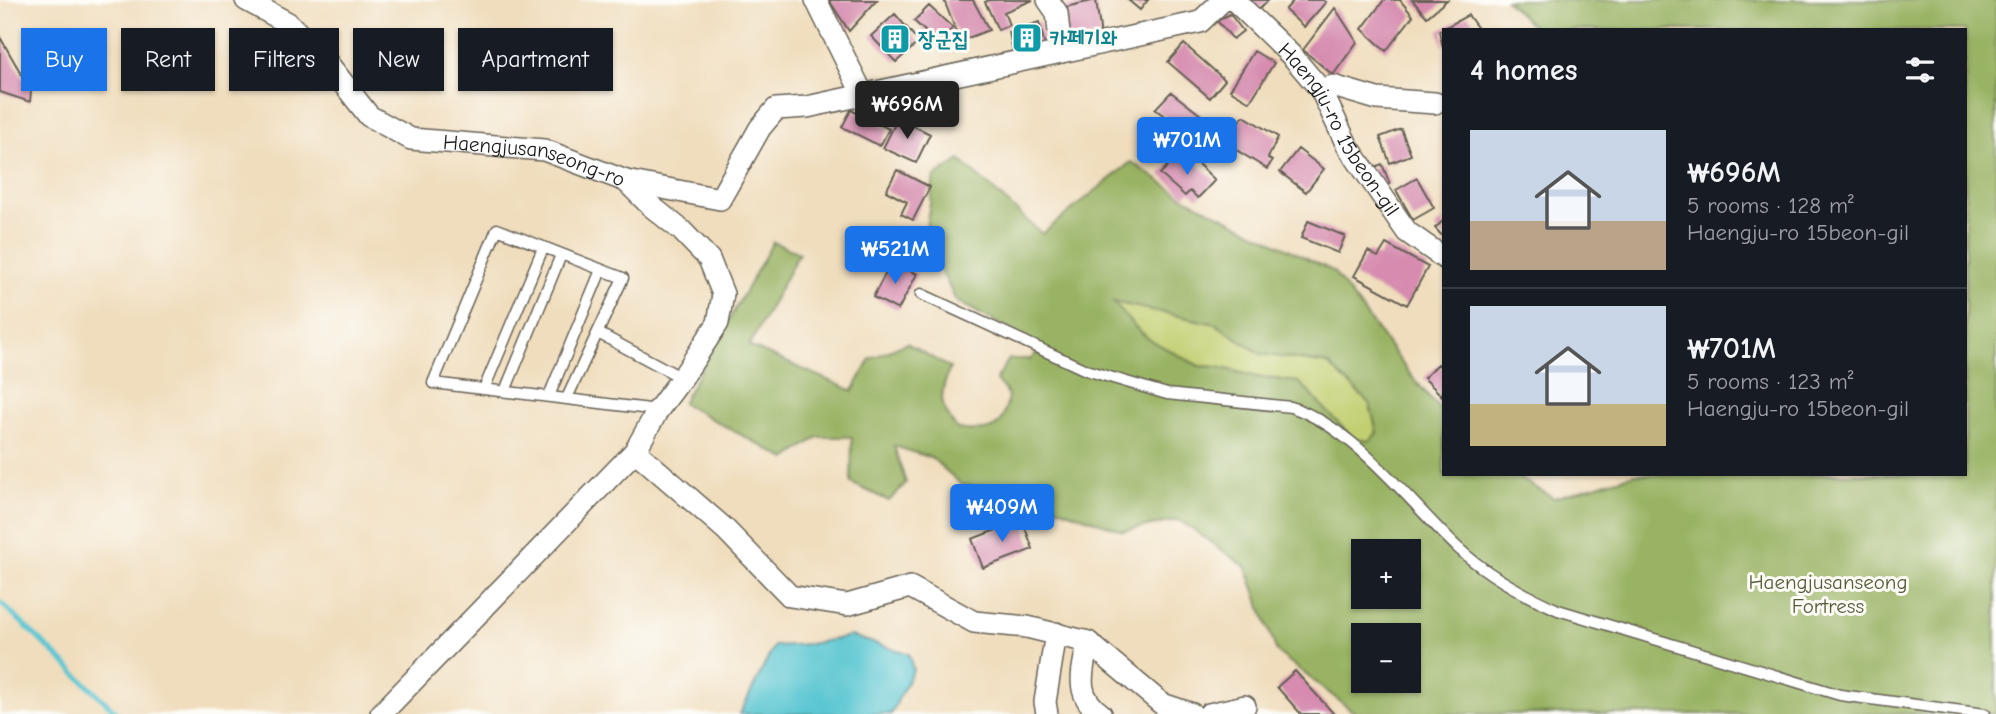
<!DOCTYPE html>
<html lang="en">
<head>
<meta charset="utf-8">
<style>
  body { margin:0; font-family:"Comic Neue","Poor Story",sans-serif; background:#242831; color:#f1f3f6; height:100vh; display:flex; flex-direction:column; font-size:26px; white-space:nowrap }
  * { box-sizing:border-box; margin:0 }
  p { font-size:23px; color:#9ea1a6 }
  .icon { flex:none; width:38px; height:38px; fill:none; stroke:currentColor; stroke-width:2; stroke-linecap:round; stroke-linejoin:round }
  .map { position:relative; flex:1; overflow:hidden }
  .sheet { position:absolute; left:1442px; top:28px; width:525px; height:448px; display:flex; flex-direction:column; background:#171b24; border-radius:0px; box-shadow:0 2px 5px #0004 }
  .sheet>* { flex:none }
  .hud { position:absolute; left:21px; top:28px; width:665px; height:63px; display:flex; gap:14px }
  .controls { position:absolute; left:1351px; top:539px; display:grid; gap:14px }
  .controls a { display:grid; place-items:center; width:70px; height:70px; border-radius:0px; background:#171b24; box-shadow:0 2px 5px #0004; font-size:35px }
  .price { position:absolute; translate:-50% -60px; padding:0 16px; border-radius:7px; background:#1a73e8; color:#fff; font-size:23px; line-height:46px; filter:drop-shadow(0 2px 4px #0008) }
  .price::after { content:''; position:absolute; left:50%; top:42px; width:21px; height:16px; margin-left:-10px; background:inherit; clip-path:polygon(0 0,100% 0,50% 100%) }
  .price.current { background:#222; color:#fff }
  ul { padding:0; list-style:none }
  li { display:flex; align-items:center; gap:21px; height:175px; padding:0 28px }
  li+li { border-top:2px solid #363941 }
  li span { display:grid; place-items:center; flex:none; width:196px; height:140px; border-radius:0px; color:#555 }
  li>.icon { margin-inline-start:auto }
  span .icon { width:84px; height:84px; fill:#fffc; stroke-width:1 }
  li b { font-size:30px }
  h2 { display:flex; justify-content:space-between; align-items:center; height:84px; padding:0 28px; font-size:30px }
  .chip { padding:0 24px; border-radius:0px; background:#171b24; box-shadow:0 2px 5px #0004; font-size:24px; line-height:63px }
  .chip.current { background:#1a73e8; color:#fff }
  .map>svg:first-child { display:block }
</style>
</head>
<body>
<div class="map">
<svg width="1996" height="714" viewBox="0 0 1996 714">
  <rect width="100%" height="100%" fill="#fdfcf7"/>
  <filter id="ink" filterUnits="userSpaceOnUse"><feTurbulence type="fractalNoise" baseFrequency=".0143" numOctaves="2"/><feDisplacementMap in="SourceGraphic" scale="14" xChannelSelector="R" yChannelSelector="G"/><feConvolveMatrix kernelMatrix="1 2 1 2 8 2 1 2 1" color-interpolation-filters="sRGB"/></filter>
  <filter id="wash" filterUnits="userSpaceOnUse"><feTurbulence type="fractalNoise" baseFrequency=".00686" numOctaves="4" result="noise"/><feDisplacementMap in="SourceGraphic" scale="28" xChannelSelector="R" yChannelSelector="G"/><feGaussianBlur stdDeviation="1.57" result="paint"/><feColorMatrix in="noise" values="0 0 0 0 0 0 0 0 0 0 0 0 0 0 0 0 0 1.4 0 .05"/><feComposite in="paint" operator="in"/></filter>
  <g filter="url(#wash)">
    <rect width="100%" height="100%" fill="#f0ddbd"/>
    <!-- green -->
    <path fill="#c2cf71" stroke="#6f7646" stroke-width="2" d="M 1112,301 L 1216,324 L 1261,354 L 1328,364 L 1370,404 L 1377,433 L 1369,441 L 1354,439 L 1277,378 L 1257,377 L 1218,367 L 1199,366 L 1177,356 L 1150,340 L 1133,325 Z"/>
    <!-- forest -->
    <path fill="#99b263" stroke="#5a6740" stroke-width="2" fill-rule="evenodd" d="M 1506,0 L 1996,0 L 1996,714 L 1356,714 L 1277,652 L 1246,567 L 1179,520 L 1123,531 L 1002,488 L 962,485 L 932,458 L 894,446 L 906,483 L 889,501 L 851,483 L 852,437 L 818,437 L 786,459 L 682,403 L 773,242 L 799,253 L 749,346 L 853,391 L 870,359 L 907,343 L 950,368 C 939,396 938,404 957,429 C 991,434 1005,430 1008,394 L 996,380 L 1009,359 L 1031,359 L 1043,347 L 956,301 L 943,274 L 922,253 L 934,177 L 960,160 L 1042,234 L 1131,162 L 1187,199 L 1333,271 L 1413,378 L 1444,414 L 1444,474 L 1512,474 L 1554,498 L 1635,474 L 1965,474 L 1965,30 L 1536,30 ZM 1113,302 L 1216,324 L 1261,354 L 1328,364 L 1370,404 L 1377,433 L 1369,441 L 1354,439 L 1299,382 L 1257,377 L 1218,367 L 1199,366 L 1150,340 L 1133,325 ZM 1363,551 L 1409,551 L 1409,597 L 1363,597 ZM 1363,635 L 1409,635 L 1409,681 L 1363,681 Z"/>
    <!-- water -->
    <path fill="#5ac6d2" stroke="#3b7177" stroke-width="2" d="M 851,636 L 909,654 L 913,670 L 891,714 L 740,714 L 774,646 L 809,644 Z"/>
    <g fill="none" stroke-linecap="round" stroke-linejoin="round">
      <!-- stream -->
      <path stroke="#5ac6d2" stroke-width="5" d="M 0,602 L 118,714"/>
    </g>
    <g id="blocks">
      <!-- building -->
      <path fill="#d68baf" d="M 829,0 L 877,0 L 849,31 Z
        M 944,0 L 973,0 L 989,30 L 960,41 Z
        M 989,0 L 1033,0 L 1004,12 L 1009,25 L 998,30 L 985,2 Z
        M 1096,0 L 1101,36 L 1066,41 L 1061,8 Z
        M 1128,0 L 1148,0 L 1140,10 Z
        M 1239,0 L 1269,0 L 1251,15 Z
        M 1294,0 L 1323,0 L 1326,2 L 1304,27 L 1285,10 Z
        M 1384,0 L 1400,0 L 1413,16 L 1386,51 L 1362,29 Z
        M 1412,0 L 1447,0 L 1427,17 Z
        M 929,6 L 953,28 L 938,43 L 914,21 Z
        M 1335,8 L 1357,42 L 1333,75 L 1303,50 Z
        M 895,14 L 919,42 L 896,62 L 871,36 Z
        M 1230,14 L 1243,31 L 1233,39 L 1217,21 Z
        M 1468,15 L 1479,30 L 1444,30 L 1443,48 L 1439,31 Z
        M 1039,22 L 1045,45 L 1014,56 L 1009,32 Z
        M 0,37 L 31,91 L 30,102 L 0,92 Z
        M 1184,44 L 1225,80 L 1210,98 L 1168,62 Z
        M 1254,51 L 1274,63 L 1250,102 L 1230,90 Z
        M 1171,92 L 1215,126 L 1238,122 L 1244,116 L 1278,137 L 1268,158 L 1272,161 L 1267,169 L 1225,143 L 1168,118 L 1155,109 Z
        M 851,110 L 889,129 L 880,146 L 842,127 Z
        M 898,118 L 930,134 L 916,163 L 883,148 Z
        M 1401,129 L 1411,155 L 1390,163 L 1380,137 Z
        M 1298,149 L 1324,169 L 1306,192 L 1280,172 Z
        M 1180,153 L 1191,164 L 1195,161 L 1215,180 L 1198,198 L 1190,191 L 1185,196 L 1160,174 Z
        M 1382,164 L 1390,184 L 1379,189 L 1370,169 Z
        M 897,170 L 930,187 L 913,220 L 901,214 L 907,202 L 886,191 Z
        M 1417,178 L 1434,208 L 1413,220 L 1396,190 Z
        M 1444,220 L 1444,238 L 1435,228 Z
        M 1308,221 L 1345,236 L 1338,253 L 1301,238 Z
        M 1386,244 L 1428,267 L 1407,305 L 1354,276 L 1368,251 L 1378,257 Z
        M 892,261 L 917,274 L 898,310 L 873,297 Z
        M 1438,364 L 1444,370 L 1442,396 L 1424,378 Z
        M 1022,520 L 1033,549 L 983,568 L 972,539 Z
        M 1295,671 L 1334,714 L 1301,714 L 1277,687 Z"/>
    </g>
  </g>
  <g filter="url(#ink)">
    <use href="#blocks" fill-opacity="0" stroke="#666054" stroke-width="2"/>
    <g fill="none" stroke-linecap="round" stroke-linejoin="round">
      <!-- lane casing -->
      <g stroke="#666054" stroke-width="13">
        <path id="lane" d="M 921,294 L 1086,370 L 1167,394 L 1291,407 C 1355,428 1410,503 1458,548 C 1487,575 1522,594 1558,610 L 1840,695 L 1985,714
          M 598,333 L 682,378
          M 484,389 L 543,248
          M 505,391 L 561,255
          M 549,396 L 601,270
          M 567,398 L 623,278 L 497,229 L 433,383 L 658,410"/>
      </g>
      <!-- street casing -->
      <g stroke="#666054" stroke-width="24">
        <g id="street">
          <path id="s1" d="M 246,0 L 288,23 L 325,60 L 369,116 L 411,139 L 544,150 L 626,181 L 651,206 L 681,230 L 709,259 L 723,294 L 718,323 L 682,378 L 658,410 L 635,451 L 381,714"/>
          <path d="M 816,0 L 863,95"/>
          <path d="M 1048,0 L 1057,13 L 1061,52"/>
          <path id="s2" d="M 1234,0 L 1292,56 L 1321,90 L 1347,145 L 1407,232 L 1444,258"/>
          <path d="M 1321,90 L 1333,86 L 1377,99 L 1435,103"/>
          <path d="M 626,181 L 720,199 L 760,128 L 776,109 L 807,107 L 1200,22 L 1223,0"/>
          <path d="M 635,451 L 725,529 L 790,596 L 847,605 L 910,587 L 974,622 L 1027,627 L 1088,642 L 1162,704 L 1192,714"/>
          <path d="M 1088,642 C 1083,671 1073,694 1101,714"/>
          <path d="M 1047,714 L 1045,702 L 1056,633"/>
          <path d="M 1209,714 L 1245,706"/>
        </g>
      </g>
      <!-- lane -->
      <use href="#lane" stroke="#fff" stroke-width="10"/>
      <!-- street -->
      <use href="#street" stroke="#fff" stroke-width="21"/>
    </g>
  </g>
  <!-- icons -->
  <defs>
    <g id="building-square" transform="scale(1.575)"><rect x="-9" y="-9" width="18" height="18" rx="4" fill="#0f9aa8" stroke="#fdfcf7"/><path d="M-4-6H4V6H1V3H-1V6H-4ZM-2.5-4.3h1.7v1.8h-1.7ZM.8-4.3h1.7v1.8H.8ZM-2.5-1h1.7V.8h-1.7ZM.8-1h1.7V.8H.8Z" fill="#fff"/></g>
  </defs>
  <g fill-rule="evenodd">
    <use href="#building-square" x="1027" y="38"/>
    <use href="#building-square" x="895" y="39"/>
  </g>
  <g text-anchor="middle" stroke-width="6" stroke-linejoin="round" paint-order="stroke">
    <!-- culture labels -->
    <g font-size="21" font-weight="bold" fill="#0d838f" stroke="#fdfcf7" text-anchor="start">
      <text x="1050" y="45">카페기와</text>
      <text x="918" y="46">장군집</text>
    </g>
    <!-- street labels -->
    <g font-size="21" fill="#1c1c1c" stroke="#fdfcf7">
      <text dy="7" stroke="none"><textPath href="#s2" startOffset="168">Haengju-ro 15beon-gil</textPath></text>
      <text dy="7" stroke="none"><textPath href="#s1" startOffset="345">Haengjusanseong-ro</textPath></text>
    </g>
    <!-- park labels -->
    <g font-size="21" fill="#565b3a" stroke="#fdfcf7">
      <text x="1828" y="589">Haengjusanseong<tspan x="1828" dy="24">Fortress</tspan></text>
    </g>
  </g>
</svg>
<div class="controls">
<a>+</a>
<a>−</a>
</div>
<b class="price current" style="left:907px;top:141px">₩696M</b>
<b class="price" style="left:1187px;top:177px">₩701M</b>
<b class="price" style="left:895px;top:286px">₩521M</b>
<b class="price" style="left:1002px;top:544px">₩409M</b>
<div class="hud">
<a class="chip current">Buy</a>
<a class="chip">Rent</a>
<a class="chip">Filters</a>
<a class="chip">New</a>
<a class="chip">Apartment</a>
</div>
<section class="sheet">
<h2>4 homes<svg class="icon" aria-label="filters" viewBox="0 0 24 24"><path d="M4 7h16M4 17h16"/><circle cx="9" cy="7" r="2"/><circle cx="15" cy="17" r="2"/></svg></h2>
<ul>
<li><span style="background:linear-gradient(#c9d6e8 65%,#b9a48a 0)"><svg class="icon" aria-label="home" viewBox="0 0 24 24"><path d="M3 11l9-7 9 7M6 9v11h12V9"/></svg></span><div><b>₩696M</b><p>5 rooms · 128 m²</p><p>Haengju-ro 15beon-gil</p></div></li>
<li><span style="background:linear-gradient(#c9d6e8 70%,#c2b280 0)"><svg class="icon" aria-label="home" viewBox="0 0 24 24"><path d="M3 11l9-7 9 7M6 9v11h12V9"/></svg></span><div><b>₩701M</b><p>5 rooms · 123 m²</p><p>Haengju-ro 15beon-gil</p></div></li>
</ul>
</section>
</div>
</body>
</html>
